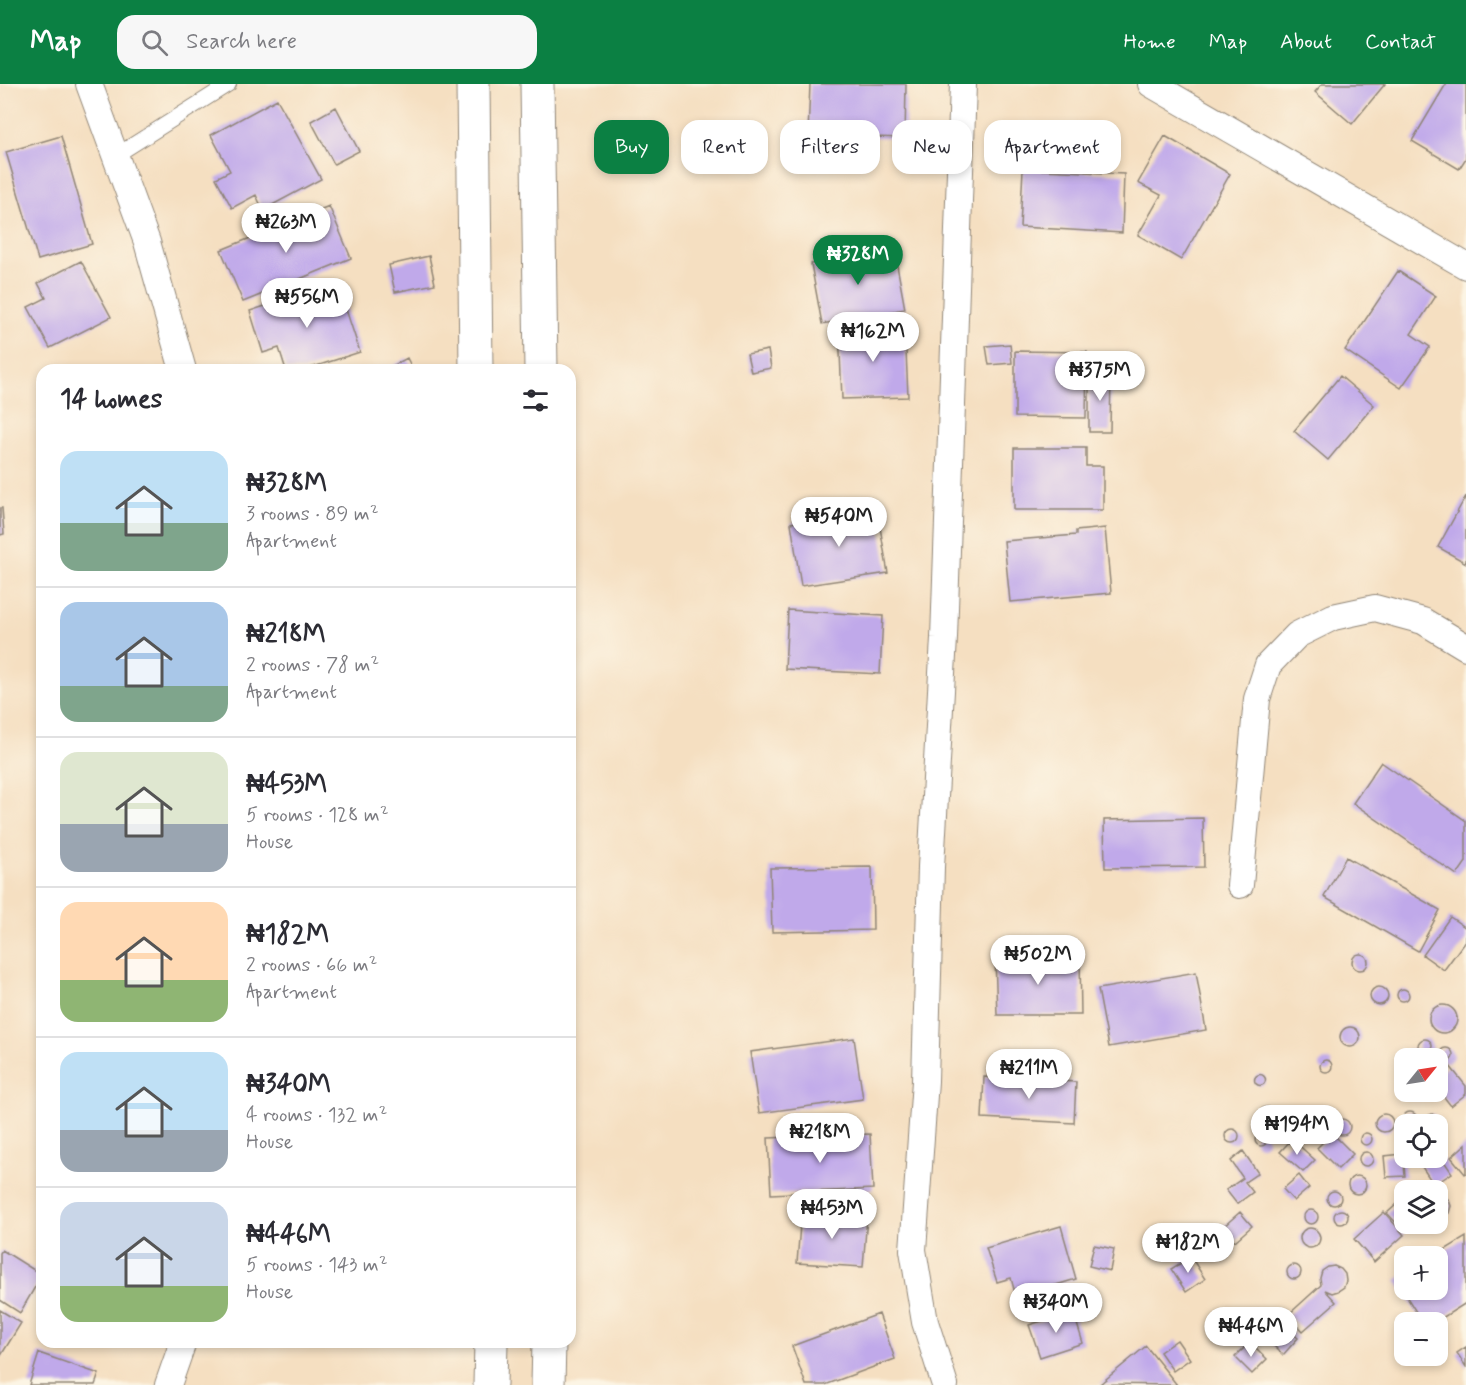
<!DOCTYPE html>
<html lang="en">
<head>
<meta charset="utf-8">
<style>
  body { margin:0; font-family:Mynerve,sans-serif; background:#f7f7f7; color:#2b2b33; height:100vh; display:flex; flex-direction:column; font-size:22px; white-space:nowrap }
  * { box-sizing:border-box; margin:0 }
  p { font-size:20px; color:#7c7c81 }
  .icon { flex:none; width:33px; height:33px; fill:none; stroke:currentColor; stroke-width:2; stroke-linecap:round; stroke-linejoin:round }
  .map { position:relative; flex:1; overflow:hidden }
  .sheet { position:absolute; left:36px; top:280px; width:540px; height:984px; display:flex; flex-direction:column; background:#fff; border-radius:18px; box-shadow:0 3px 9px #0003 }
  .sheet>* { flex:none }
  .banner { position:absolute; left:594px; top:36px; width:570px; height:54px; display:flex; gap:12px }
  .needle { width:39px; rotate:60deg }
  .controls { position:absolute; left:1394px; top:964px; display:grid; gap:12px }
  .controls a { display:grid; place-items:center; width:54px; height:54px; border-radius:12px; background:#fff; box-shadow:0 3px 9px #0003; font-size:30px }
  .price { position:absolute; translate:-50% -51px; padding:0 14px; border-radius:21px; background:#fff; color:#222; font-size:20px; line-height:39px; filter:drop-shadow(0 2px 3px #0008) }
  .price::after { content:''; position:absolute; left:50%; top:36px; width:18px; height:14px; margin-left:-9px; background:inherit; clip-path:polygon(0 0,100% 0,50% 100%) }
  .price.current { background:#0b8043; color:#fff }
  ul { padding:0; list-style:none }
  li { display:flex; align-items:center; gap:18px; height:150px; padding:0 24px }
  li+li { border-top:2px solid #e1e1e2 }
  li span { display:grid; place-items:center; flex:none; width:168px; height:120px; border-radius:18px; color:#555 }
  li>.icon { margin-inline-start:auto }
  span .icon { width:72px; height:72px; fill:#fffc; stroke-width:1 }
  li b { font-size:26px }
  h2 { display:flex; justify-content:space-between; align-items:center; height:72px; padding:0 24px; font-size:26px }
  .tag { padding:0 21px; border-radius:18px; background:#fff; box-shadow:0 3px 9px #0003; font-size:21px; line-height:54px }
  .tag.current { background:#0b8043; color:#fff }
  header { display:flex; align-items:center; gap:36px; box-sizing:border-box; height:84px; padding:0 30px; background:#0b8043; color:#fff }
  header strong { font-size:28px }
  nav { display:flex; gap:33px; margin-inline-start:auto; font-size:21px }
  .search { width:420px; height:54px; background:#f7f7f7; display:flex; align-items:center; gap:15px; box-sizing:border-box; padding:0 21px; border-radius:18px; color:#7c7c81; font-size:22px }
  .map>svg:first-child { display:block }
</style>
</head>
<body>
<header>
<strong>Map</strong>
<div class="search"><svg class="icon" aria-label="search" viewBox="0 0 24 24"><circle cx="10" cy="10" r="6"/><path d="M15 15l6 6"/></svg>Search here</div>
<nav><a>Home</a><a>Map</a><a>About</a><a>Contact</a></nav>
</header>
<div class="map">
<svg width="1466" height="1301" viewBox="0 0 1466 1301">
  <rect width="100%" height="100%" fill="#fcf5e5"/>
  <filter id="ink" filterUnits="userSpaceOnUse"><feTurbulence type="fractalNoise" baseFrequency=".0167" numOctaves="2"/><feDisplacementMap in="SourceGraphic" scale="12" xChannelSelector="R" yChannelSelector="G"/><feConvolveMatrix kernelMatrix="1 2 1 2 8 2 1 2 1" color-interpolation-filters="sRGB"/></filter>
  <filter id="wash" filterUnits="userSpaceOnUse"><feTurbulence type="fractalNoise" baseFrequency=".008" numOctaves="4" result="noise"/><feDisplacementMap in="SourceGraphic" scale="24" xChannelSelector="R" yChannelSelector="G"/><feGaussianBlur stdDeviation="1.35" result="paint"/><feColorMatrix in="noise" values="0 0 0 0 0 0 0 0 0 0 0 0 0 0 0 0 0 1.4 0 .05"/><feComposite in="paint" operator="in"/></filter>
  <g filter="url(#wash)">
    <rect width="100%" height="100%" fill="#f5dfc1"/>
    <g id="blocks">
      <!-- building -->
      <path fill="#c0a9ea" d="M 810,0 L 906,0 L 905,54 L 808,51 Z
        M 1322,0 L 1385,0 L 1352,40 L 1315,8 Z
        M 1446,0 L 1466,0 L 1466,74 L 1459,85 L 1412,57 Z
        M 277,15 L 321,95 L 263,126 L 256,111 L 232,124 L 216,94 L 230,87 L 211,51 Z
        M 336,23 L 359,67 L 334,80 L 311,37 Z
        M 61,52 L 92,160 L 38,176 L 6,68 Z
        M 1165,52 L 1230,90 L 1181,176 L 1138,151 L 1161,111 L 1138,99 Z
        M 1023,85 L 1124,90 L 1122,149 L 1020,143 Z
        M 329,122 L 351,174 L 243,218 L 221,166 Z
        M 894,165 L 905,225 L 822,240 L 811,180 Z
        M 429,172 L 435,200 L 395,208 L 389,181 Z
        M 81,177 L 111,233 L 50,264 L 28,223 L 46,214 L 38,199 Z
        M 1398,187 L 1436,212 L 1411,250 L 1430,263 L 1401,304 L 1345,266 Z
        M 337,198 L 360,268 L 304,286 L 286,286 L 279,264 L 263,269 L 250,227 Z
        M 905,243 L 908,313 L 842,315 L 839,245 Z
        M 1010,260 L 1012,279 L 989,281 L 986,262 Z
        M 768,266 L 771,284 L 751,288 L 747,270 Z
        M 1015,267 L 1087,268 L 1086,334 L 1015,333 Z
        M 407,274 L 413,286 L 385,286 Z
        M 1089,289 L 1111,289 L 1110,348 L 1089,348 Z
        M 1340,292 L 1374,321 L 1328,376 L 1294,347 Z
        M 1014,364 L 1086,364 L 1086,382 L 1103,382 L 1103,426 L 1014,426 Z
        M 1466,412 L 1466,479 L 1438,463 Z
        M 0,424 L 2,424 L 4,450 L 0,451 Z
        M 877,426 L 888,489 L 801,502 L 791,439 Z
        M 1105,444 L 1111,509 L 1010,518 L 1004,457 L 1076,451 L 1076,447 Z
        M 788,526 L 883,532 L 880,590 L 785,585 Z
        M 1381,678 L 1466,737 L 1466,778 L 1457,791 L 1353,719 Z
        M 1203,734 L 1204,783 L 1105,784 L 1104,736 Z
        M 1346,773 L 1440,826 L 1418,867 L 1324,813 Z
        M 872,783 L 873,846 L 772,848 L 770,784 Z
        M 1450,833 L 1466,844 L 1466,856 L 1444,886 L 1423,871 Z
        M1352 878a8 8 0 1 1 16 0a8 8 0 1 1-16 0Z
        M 1080,873 L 1081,931 L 997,931 L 995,874 Z
        M 1196,888 L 1206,946 L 1109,963 L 1098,905 Z
        M1370 912a9 9 0 1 1 18 0a9 9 0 1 1-18 0Z
        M1397 911a6 6 0 1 1 12 0a6 6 0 1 1-12 0Z
        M1429 935a14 14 0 1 1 28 0a14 14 0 1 1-28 0Z
        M1340 953a10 10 0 1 1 20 0a10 10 0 1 1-20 0Z
        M 854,954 L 863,1015 L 759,1029 L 750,968 Z
        M1418 962a7 7 0 1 1 14 0a7 7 0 1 1-14 0Z
        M1439 971a7 7 0 1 1 14 0a7 7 0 1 1-14 0Z
        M 1409,965 L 1414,965 L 1417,969 L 1418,975 L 1403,975 L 1405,967 Z
        M1320 982a6 6 0 1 1 12 0a6 6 0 1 1-12 0Z
        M 1449,981 L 1466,1002 L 1466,1010 L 1451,1022 L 1437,1004 L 1437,991 Z
        M1254.5 996a5.5 5.5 0 1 1 11 0a5.5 5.5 0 1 1-11 0Z
        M 984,993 L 1076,998 L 1074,1039 L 982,1034 Z
        M1260 1030a7 7 0 1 1 14 0a7 7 0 1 1-14 0Z
        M1403 1035a7 7 0 1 1 14 0a7 7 0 1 1-14 0Z
        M 1432,1030 L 1437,1033 L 1438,1037 L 1437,1041 L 1427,1041 L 1425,1037 L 1427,1032 Z
        M1375 1039a9 9 0 1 1 18 0a9 9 0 1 1-18 0Z
        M1334 1043a8 8 0 1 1 16 0a8 8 0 1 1-16 0Z
        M1225 1052a7 7 0 1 1 14 0a7 7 0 1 1-14 0Z
        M1360 1055a6 6 0 1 1 12 0a6 6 0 1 1-12 0Z
        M 1332,1049 L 1353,1070 L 1338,1085 L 1317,1064 Z
        M1255 1056a6 6 0 1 1 12 0a6 6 0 1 1-12 0Z
        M 870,1050 L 873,1105 L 771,1110 L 768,1054 Z
        M 1292,1055 L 1315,1076 L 1303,1088 L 1280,1068 Z
        M 1466,1060 L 1466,1089 L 1465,1090 L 1451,1073 Z
        M 1243,1067 L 1258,1089 L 1245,1098 L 1253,1108 L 1237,1120 L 1226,1106 L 1243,1094 L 1231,1077 Z
        M 1437,1067 L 1452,1089 L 1434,1101 L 1420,1080 L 1428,1074 L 1437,1074 Z
        M1359 1075a7 7 0 1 1 14 0a7 7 0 1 1-14 0Z
        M 1403,1070 L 1405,1092 L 1386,1093 L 1384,1072 Z
        M 1299,1091 L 1309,1104 L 1294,1117 L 1283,1105 Z
        M1348 1101a9 9 0 1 1 18 0a9 9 0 1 1-18 0Z
        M1327 1114a7 7 0 1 1 14 0a7 7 0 1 1-14 0Z
        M 1437,1112 L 1444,1112 L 1449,1116 L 1451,1122 L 1449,1129 L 1443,1133 L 1437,1133 Z
        M 1404,1114 L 1404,1140 L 1409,1140 L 1403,1146 L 1387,1129 Z
        M1334 1133a7 7 0 1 1 14 0a7 7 0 1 1-14 0Z
        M1304 1133a7 7 0 1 1 14 0a7 7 0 1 1-14 0Z
        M 801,1128 L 867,1133 L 863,1183 L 797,1179 Z
        M 1240,1128 L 1252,1142 L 1235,1157 L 1223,1143 Z
        M 1384,1128 L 1404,1151 L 1374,1178 L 1354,1155 Z
        M 1061,1142 L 1076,1195 L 1016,1213 L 1011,1194 L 997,1198 L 986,1164 Z
        M1300 1154a10 10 0 1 1 20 0a10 10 0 1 1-20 0Z
        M 1466,1153 L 1466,1219 L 1434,1239 L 1423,1239 L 1396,1196 L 1404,1191 L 1404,1206 L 1437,1206 L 1437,1173 L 1433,1173 Z
        M 1094,1161 L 1114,1165 L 1110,1187 L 1089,1182 Z
        M 2,1166 L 42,1191 L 20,1229 L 0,1216 L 0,1169 Z
        M 1191,1173 L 1205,1195 L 1186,1208 L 1171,1185 Z
        M1287 1188a7 7 0 1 1 14 0a7 7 0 1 1-14 0Z
        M 1334,1182 L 1341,1185 L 1345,1190 L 1346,1197 L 1344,1203 L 1338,1207 L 1332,1209 L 1325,1206 L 1336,1218 L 1303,1247 L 1288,1231 L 1321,1201 L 1320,1194 L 1322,1187 L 1328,1183 Z
        M 0,1226 L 21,1239 L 0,1273 Z
        M 1073,1227 L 1083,1259 L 1040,1273 L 1029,1241 Z
        M 879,1230 L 895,1275 L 825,1301 L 806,1301 L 792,1262 Z
        M 1284,1241 L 1298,1254 L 1283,1271 L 1269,1257 Z
        M 1177,1256 L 1190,1275 L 1173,1287 L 1160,1268 Z
        M 1250,1258 L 1267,1275 L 1252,1290 L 1235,1273 Z
        M 1146,1262 L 1177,1301 L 1100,1300 Z
        M 1466,1263 L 1466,1283 L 1457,1269 Z
        M 39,1269 L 99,1290 L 95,1301 L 29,1301 Z"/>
    </g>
  </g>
  <g filter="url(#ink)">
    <use href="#blocks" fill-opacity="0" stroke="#908576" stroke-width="1.5"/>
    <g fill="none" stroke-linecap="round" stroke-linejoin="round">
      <!-- lane casing -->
      <g stroke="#908576" stroke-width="16">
        <path id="lane" d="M 115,72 L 229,0"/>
      </g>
      <!-- street casing -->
      <g stroke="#908576" stroke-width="28">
        <path id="street" d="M 89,0 L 147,158 L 183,286
          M 1151,0 L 1466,182
          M 1240,801 L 1257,615 L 1268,581 L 1297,551 L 1333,533 L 1375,524 L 1423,537 L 1466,563
          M 168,1301 L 183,1258
          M 945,1301 L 925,1238 L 913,1166 L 925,997 L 931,783 L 944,554 L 963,0"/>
      </g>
      <!-- secondary casing -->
      <g stroke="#908576" stroke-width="35">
        <path id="secondary" d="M 473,0 L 476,286
          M 537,0 L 541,286
          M 490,1301 L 491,1258
          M 548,1301 L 549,1258"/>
      </g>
      <!-- lane -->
      <use href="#lane" stroke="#fff" stroke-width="14"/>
      <!-- street -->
      <use href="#street" stroke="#fff" stroke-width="26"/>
      <!-- secondary -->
      <use href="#secondary" stroke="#fff" stroke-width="33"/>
    </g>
  </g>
</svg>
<div class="controls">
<a><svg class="needle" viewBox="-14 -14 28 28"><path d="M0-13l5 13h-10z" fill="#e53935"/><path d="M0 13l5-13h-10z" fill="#7c7c81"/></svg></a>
<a><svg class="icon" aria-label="locate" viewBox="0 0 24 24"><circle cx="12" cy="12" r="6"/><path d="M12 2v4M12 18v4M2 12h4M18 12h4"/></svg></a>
<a><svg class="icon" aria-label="layers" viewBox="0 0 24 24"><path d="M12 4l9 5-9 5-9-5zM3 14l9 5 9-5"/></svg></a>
<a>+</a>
<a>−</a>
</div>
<b class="price" style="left:286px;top:170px">₦263M</b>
<b class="price current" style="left:858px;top:202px">₦328M</b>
<b class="price" style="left:307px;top:245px">₦556M</b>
<b class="price" style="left:873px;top:279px">₦162M</b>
<b class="price" style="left:1100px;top:318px">₦375M</b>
<b class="price" style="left:839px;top:464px">₦540M</b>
<b class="price" style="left:1038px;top:902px">₦502M</b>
<b class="price" style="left:1029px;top:1016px">₦211M</b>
<b class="price" style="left:1297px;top:1072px">₦194M</b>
<b class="price" style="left:820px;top:1080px">₦218M</b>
<b class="price" style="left:832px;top:1156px">₦453M</b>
<b class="price" style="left:1188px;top:1190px">₦182M</b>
<b class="price" style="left:1056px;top:1250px">₦340M</b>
<b class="price" style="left:1251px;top:1274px">₦446M</b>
<div class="banner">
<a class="tag current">Buy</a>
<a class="tag">Rent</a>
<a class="tag">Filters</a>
<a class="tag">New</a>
<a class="tag">Apartment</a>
</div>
<section class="sheet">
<h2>14 homes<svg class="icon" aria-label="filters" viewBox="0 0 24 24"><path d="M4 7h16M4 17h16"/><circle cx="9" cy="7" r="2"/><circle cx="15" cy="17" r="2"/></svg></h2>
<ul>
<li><span style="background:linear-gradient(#bfe0f5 60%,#7fa58c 0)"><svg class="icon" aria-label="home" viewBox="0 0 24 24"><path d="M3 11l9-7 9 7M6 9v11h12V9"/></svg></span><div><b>₦328M</b><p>3 rooms · 89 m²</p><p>Apartment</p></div></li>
<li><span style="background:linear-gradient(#a9c7e8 70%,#7fa58c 0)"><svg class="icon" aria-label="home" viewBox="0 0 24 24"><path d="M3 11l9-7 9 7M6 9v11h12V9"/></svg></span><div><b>₦218M</b><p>2 rooms · 78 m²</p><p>Apartment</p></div></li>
<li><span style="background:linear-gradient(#dfe7d0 60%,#9aa5b1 0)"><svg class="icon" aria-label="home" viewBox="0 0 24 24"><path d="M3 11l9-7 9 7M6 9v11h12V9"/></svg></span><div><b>₦453M</b><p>5 rooms · 128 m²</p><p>House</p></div></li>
<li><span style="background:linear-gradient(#ffd9b3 65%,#8fb573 0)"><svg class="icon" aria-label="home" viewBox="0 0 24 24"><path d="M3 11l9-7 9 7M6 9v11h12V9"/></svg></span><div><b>₦182M</b><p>2 rooms · 66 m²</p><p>Apartment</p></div></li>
<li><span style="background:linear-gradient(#bfe0f5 65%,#9aa5b1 0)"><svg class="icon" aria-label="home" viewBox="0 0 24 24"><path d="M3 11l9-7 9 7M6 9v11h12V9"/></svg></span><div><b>₦340M</b><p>4 rooms · 132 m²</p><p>House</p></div></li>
<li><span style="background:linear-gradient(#c9d6e8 70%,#8fb573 0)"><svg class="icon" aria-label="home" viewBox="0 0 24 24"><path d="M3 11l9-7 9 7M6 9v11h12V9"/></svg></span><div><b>₦446M</b><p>5 rooms · 143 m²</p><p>House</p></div></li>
</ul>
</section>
</div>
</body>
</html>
